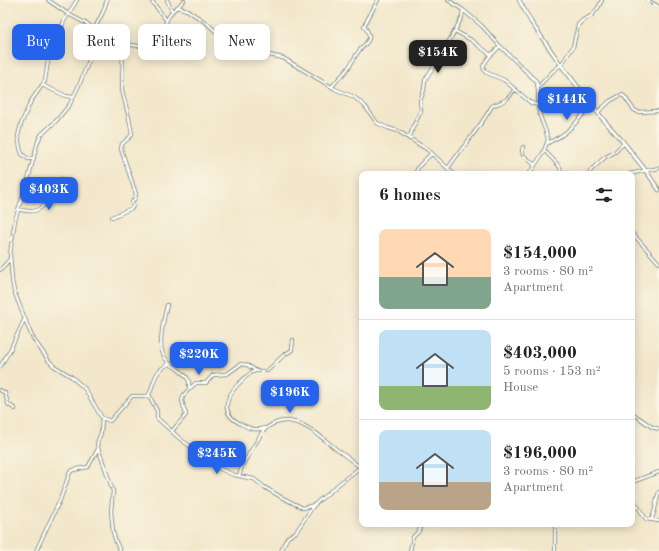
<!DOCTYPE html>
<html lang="en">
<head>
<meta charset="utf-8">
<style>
  body { margin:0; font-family:"Old Standard TT",serif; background:#f6f6f6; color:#202124; height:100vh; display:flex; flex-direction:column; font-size:15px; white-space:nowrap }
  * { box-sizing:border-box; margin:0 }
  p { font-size:13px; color:#757577 }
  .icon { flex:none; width:22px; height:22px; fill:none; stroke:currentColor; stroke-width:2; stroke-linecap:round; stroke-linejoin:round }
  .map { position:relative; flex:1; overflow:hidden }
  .sheet { position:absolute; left:359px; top:171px; width:276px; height:356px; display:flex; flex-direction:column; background:#fff; border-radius:8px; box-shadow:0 2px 10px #0003 }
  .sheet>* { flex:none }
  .banner { position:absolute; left:12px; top:24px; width:287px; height:36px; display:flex; gap:8px }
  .price { position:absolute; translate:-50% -34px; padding:0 9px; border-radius:8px; background:#2563eb; color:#fff; font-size:13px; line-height:26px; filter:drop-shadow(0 1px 2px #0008) }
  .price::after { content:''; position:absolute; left:50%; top:24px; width:12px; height:9px; margin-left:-6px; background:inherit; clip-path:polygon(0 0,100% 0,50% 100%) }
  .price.current { background:#222; color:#fff }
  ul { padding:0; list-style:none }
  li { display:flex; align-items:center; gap:12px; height:100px; padding:0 20px }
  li+li { border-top:1px solid #e0e0e0 }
  li span { display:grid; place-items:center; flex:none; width:112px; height:80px; border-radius:8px; color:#555 }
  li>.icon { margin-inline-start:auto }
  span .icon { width:48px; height:48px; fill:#fffc; stroke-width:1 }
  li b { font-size:17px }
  h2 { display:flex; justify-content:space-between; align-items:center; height:48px; padding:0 20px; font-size:17px }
  .chip { padding:0 14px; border-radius:8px; background:#fff; box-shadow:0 2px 10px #0003; font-size:14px; line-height:36px }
  .chip.current { background:#2563eb; color:#fff }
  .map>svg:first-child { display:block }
</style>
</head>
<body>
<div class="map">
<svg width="659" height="551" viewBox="0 0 659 551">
  <rect width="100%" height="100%" fill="#fcf5e5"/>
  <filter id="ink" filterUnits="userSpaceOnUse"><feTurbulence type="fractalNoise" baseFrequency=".025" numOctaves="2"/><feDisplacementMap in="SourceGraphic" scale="8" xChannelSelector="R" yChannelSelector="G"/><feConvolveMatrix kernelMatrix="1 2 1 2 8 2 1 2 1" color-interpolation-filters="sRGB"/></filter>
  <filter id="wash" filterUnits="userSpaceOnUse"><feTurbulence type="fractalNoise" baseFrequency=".012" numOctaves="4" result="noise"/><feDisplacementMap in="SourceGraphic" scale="16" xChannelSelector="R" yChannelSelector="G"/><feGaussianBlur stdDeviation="0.9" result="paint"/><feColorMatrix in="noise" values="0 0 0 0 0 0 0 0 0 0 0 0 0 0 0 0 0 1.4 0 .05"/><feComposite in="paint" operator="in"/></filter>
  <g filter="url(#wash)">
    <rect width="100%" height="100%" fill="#f2e7cb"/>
  </g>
  <g filter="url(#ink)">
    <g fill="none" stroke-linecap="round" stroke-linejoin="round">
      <!-- minor casing -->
      <g stroke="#697869" stroke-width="4">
        <path id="minor" d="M 48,0 L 68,14 L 89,25 L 94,30 L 96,37 L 93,50 L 80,83 L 70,104 L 57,120 L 41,135 L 38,141 L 29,176 L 15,220 L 10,254 L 12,280 L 14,291 L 30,332 L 34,340 L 49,361 L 54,366 L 72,377 L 85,389 L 102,418 L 101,433 L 97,443 L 98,448 L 113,491 L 111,511 L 113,532 L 116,542 L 120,551
          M 151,0 L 166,20
          M 167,0 L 172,11
          M 448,0 L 463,10 L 482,26 L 500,46 L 536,81 C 540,91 537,102 539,112 C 541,122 547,131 548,140 L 543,153 L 529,174
          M 647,0 L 659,7
          M 178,7 L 184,0
          M 94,30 L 103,12 L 107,0
          M 455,31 L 471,40 L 491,55
          M 96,39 L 138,46 L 154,44 C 165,34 164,16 177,7 L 187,10 L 208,24 L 215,31 L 235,42 L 269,55 L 283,58 L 335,89 L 354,97 L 365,106 L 377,123 L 388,128 L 398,131 L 428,150 L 454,174
          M 500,46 L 489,57 L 483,66 L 485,72 L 504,80 L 531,103 L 538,105
          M 42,85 L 66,96 L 73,97
          M 332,87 C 336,81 341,77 345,72 C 351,66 354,57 359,51 C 362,47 368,43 369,38 C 370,34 366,29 364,26 L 378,0
          M 538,87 L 553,71 L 561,65 L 573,47 L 578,25 L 583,20 L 591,16 L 598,8 L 602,0
          M 598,112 L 610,101 L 621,95 L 624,96 L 634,110 L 638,112 L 659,111
          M 409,139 L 414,125 L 421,111 L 420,101 L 424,90 L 425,80 L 443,52 L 459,23 L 462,17 L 463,10
          M 548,143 C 551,141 556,139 559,137 C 572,129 582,116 591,104
          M 523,147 L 522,151 L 523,155 L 535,165
          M 544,150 L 560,167 L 561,174
          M 34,158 L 28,159 L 22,154 L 20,148 L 18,136 L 21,124 L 31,101 L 45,81 L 48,61 L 51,52 L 64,21 L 77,0
          M 448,168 C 462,147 480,128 492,106 C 503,101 508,101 514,90
          M 562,172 L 569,174
          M 415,174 L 419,166 L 432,153
          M 589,174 L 591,170 L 604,158 L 615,152 L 624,143
          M 629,174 L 659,168
          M 18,209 C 35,214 41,211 51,196 C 55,191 58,185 61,179
          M 112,217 L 132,208 L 133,206 L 132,202 L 135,198 L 136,194 L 121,149 L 122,144 L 130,137 L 132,134 L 129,118 L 122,90 L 123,43
          M 632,233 L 659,263
          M 0,270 L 10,259
          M 167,305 C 164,317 157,345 164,356 C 165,359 168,361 170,364
          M 0,367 L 10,350 L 25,318
          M 0,390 L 5,393 L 8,404 L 15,409
          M 149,395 L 157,411 L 157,418 L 179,438 L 220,469 L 234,475 L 254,479 L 264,487 L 281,497 L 303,508 L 314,505
          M 632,413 L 652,427 L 659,429
          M 102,418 L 110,421 L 132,396 L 148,396 C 150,393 151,391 152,387 C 155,376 158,369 169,364 C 174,366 185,374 188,379 C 190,382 189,386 189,389
          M 266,428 C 253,431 251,429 239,423 C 212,408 236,384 252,372 L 256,371 L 267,371 L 284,355 L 292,350 L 293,340
          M 172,431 L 186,415 L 182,401 L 183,396 L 189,389 L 196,383 L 206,383 L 213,375 L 227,374 L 241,364 L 247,365 L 255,370
          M 239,476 L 243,464 L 263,431 C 266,428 269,426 273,424 C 294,414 316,432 331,445 C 341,453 351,460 361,468
          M 632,482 L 659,472
          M 632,498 L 646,519 L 659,521
          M 651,520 C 657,509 655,502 659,492
          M 36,551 L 60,500 L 70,472 L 73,470 L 88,467 L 98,449
          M 281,551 L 286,540 L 288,537 L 296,532 L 314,505 L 340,483 L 358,469 L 362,467
          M 410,551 L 413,537 L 419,531 L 422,524
          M 555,551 L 555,524"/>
      </g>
      <!-- tertiary casing -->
      <g stroke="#697869" stroke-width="4.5">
        <path id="tertiary" d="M 519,0 L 531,22 L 561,65 L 602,118 L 624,143 L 646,171 L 659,190"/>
      </g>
      <!-- minor -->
      <use href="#minor" stroke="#fff" stroke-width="2.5"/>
      <!-- tertiary -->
      <use href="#tertiary" stroke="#fff" stroke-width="3"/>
    </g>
  </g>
</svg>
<b class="price current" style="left:438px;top:74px">$154K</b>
<b class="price" style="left:567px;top:121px">$144K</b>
<b class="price" style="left:49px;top:211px">$403K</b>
<b class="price" style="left:199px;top:376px">$220K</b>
<b class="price" style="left:290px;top:414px">$196K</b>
<b class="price" style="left:217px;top:475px">$245K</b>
<div class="banner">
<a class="chip current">Buy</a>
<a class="chip">Rent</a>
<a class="chip">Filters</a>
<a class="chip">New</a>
</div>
<section class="sheet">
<h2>6 homes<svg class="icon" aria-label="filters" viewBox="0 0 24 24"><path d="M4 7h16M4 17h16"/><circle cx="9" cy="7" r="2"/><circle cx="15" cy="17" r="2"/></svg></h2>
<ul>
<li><span style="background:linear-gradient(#ffd9b3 60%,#7fa58c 0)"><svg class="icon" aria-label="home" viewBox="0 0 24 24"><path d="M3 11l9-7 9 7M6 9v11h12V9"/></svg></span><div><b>$154,000</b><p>3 rooms · 80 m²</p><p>Apartment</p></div></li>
<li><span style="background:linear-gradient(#bfe0f5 70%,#8fb573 0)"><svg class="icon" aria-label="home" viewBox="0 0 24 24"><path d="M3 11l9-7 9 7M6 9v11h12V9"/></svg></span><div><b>$403,000</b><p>5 rooms · 153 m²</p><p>House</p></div></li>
<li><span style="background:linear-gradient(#bfe0f5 65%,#b9a48a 0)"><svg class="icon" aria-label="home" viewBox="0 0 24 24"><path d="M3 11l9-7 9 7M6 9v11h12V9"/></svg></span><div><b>$196,000</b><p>3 rooms · 80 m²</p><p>Apartment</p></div></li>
</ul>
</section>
</div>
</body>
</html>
